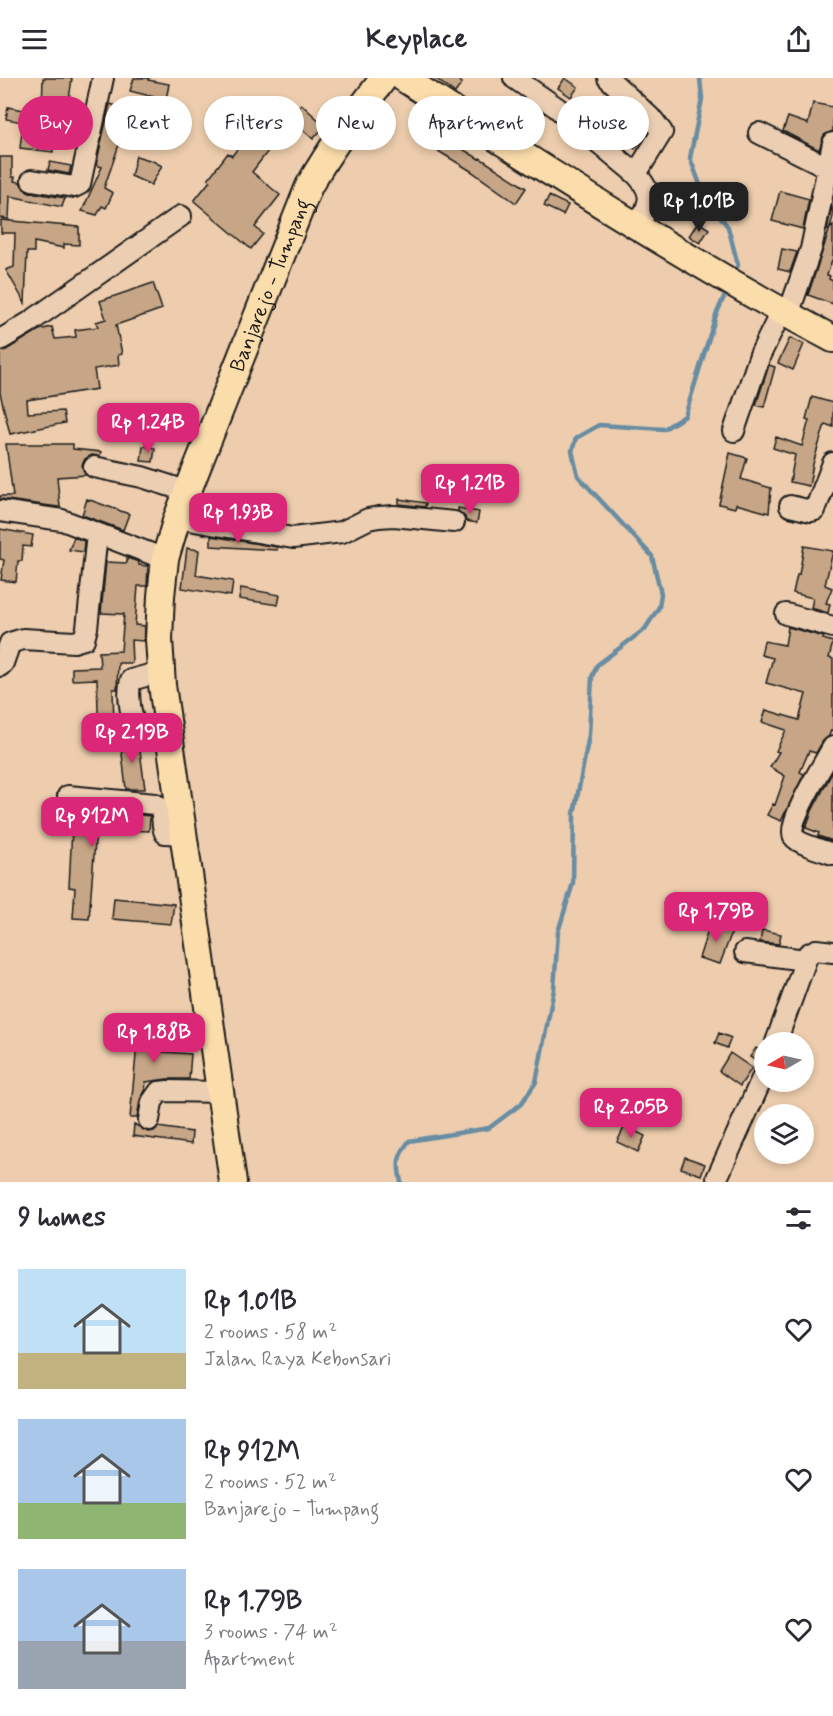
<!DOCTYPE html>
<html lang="en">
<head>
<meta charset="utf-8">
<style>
  body { margin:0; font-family:Mynerve,sans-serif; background:#f2f2f3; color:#2b2b33; height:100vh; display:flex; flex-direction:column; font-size:22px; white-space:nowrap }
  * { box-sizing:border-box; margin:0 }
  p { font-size:20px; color:#7c7c81 }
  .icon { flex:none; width:33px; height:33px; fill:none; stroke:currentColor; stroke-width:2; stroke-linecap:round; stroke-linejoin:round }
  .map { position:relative; height:1104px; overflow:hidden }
  .details { display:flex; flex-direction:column; background:#fff; flex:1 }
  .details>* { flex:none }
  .banner { position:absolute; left:18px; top:18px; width:798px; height:54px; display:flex; gap:12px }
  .needle { width:39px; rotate:261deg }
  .tools { position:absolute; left:754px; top:954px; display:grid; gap:12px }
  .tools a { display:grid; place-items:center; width:60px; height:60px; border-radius:50%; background:#fff; box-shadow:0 3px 9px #0003; font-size:30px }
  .price { position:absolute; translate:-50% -51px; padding:0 14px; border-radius:12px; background:#db2777; color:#fff; font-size:20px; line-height:39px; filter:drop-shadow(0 2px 3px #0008) }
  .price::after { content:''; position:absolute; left:50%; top:36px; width:18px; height:14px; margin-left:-9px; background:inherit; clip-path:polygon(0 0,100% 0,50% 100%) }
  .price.selected { background:#222; color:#fff }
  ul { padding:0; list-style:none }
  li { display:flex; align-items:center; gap:18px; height:150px; padding:0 18px }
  li span { display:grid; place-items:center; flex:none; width:168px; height:120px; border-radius:0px; color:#555 }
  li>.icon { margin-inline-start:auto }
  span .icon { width:72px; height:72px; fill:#fffc; stroke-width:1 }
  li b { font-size:26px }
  h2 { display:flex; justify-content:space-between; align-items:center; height:72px; padding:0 18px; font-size:26px }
  .tag { padding:0 21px; border-radius:27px; background:#fff; box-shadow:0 3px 9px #0003; font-size:21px; line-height:54px }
  .tag.selected { background:#db2777; color:#fff }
  header { display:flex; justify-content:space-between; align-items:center; height:78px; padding:0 18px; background:#fff; font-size:27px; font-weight:700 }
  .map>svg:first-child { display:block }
</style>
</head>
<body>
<header><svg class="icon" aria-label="menu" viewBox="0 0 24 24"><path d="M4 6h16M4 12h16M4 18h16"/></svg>Keyplace<svg class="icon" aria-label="share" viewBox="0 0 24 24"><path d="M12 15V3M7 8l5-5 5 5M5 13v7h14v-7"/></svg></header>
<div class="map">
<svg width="833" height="1104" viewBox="0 0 833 1104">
  <rect width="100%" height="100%" fill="#edcdad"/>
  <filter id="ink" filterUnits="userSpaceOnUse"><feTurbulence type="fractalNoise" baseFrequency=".0167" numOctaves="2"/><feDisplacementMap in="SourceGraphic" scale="12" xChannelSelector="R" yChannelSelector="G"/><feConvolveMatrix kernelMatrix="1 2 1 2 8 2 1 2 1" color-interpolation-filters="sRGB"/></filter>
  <g filter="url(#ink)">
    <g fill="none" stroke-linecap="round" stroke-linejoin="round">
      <!-- stream -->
      <path stroke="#688ca2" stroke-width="4.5" d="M 700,0 L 702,21 L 690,80 L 704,117 L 728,149 L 738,187 L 734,196
        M 401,1104 C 397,1085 397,1079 409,1063 L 489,1050 L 521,1026 L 536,1004 L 554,911 L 558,854 L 573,805 L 574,736 L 589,657 L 592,599 L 597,587 L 645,551 L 659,529 L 661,516 L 652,478 L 578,398 L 572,373 L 576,360 L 599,347 L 664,351 L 685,338 L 716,237 L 727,212"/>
    </g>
    <!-- building -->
    <path fill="#c6a686" stroke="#1c1c1c" stroke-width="1.5" d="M 43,0 L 72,0 L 66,43 L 62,43 L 61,53 L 55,52 L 53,74 L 20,70 L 23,44 L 6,41 L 8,29 L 33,34 L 33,32 L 42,33 Z
      M 134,0 L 149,0 L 148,2 L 169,6 L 166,22 L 130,13 Z
      M 435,0 L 456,0 L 462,5 L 455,15 Z
      M 565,0 L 578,9 L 571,19 L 558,10 Z
      M 813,25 L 833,29 L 833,53 L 824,57 L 819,72 L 783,53 L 788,39 L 808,46 Z
      M 110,26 L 128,31 L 125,41 L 119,40 L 118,63 L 120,64 L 104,110 L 113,115 L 106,130 L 102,128 L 97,137 L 82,133 L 102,89 L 96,87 Z
      M 301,26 L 325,48 L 313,61 L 289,39 Z
      M 624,43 L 643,61 L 635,71 L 615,53 Z
      M 445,45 L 458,53 L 451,64 L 479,81 L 480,80 L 526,110 L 516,125 L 471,93 L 430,68 Z
      M 247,58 L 268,73 L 252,94 L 280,117 L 255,149 L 263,156 L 251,171 L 194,123 L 210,103 L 208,101 L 228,75 L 232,78 Z
      M 136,78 L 153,83 L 162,88 L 151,107 L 131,98 Z
      M 0,79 L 12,79 L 12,99 L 15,99 L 14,103 L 20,104 L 24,111 L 29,114 L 65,120 L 62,129 L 10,118 L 9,141 L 0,140 Z
      M 50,84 L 71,88 L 69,96 L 48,92 Z
      M 780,113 L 809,121 L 803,151 L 772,143 Z
      M 549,118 L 568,127 L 563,137 L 544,128 Z
      M 832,127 L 833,139 L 829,152 L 833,147 L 833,180 L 827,197 L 830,198 L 829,201 L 833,203 L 833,226 L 808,217 L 829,153 L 827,152 Z
      M 1,142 L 79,149 L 79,167 L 64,166 L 64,170 L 34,164 L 34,174 L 27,174 L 25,225 L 6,192 L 14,189 L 15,155 L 1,155 Z
      M 698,144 L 709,151 L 700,165 L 689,158 Z
      M 782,171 L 797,174 L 790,194 L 778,191 Z
      M 153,205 L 162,231 L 116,247 L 122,276 L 118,277 L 119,287 L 94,291 L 97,311 L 27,322 L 28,335 L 63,333 L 65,345 L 10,356 L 0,315 L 0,274 L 6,272 L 39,252 L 52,249 L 55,261 L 76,259 L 75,252 L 98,249 L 96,244 L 106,241 L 100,223 Z
      M 790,260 L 804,266 L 793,292 L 778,285 Z
      M 769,287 L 775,289 L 764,329 L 756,327 Z
      M 812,319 L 833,325 L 833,349 L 825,346 L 813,386 L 809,408 L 790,404 L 795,377 L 773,370 L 776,359 L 802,368 L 809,342 L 806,341 Z
      M 6,366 L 73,366 L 73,371 L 101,374 L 100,378 L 91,377 L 85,381 L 82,387 L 86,397 L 57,399 L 60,429 L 58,429 L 0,421 L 0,418 L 13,418 Z
      M 143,368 L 155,370 L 153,384 L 141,383 Z
      M 730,375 L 747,380 L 741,401 L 771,410 L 769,435 L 736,426 L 735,430 L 719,426 Z
      M 87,421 L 129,436 L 123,452 L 82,437 Z
      M 399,421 L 426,425 L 425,429 L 399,426 Z
      M 458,430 L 479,434 L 477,445 L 466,443 L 465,439 L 458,433 Z
      M 0,451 L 33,457 L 31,469 L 23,468 L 22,483 L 18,483 L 16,504 L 1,502 L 4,482 L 0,481 Z
      M 211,458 L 277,469 L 277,472 L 211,468 Z
      M 74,459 L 84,463 L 83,474 L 69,472 Z
      M 804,468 L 833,473 L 825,507 L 832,510 L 826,525 L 830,526 L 828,535 L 811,530 L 813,520 L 793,515 L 797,497 L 799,497 Z
      M 187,470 L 199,472 L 196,497 L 233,503 L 231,518 L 182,510 Z
      M 127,480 L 139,484 L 139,487 L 148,488 L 147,508 L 138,508 L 135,547 L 145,548 L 144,563 L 131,562 L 132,585 L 118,585 L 117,611 L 113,611 L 114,647 L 109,647 L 109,663 L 99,663 L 97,601 L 72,602 L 72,590 L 100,589 L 99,574 L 121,573 L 124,536 L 101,535 L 106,484 L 127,485 Z
      M 241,510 L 280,517 L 278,527 L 239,521 Z
      M 788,549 L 824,559 L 823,561 L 833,564 L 829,580 L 833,581 L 833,653 L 831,652 L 829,658 L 823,663 L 816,675 L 809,673 L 800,694 L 804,696 L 781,743 L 767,737 L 773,726 L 775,727 L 785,698 L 770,689 L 779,674 L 776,673 L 786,652 L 762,644 L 766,632 L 799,642 L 806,616 L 766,605 L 773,580 L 761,577 L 764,563 L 785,567 Z
      M 128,657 L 135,664 L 139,665 L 145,711 L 126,711 L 120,658 Z
      M 833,693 L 833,763 L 818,758 L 819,755 L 806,750 L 812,733 Z
      M 65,729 L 150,738 L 149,753 L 96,751 L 89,841 L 73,840 L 75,810 L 69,809 L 72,750 L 64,750 Z
      M 114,820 L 174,826 L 171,846 L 112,841 Z
      M 711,843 L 733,851 L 720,886 L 699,880 Z
      M 762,852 L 781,856 L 779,866 L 760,864 Z
      M 140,935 L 152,936 L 149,973 L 191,976 L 189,1001 L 167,1001 L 146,1004 L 145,1012 L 140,1022 L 137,1040 L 130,1040 Z
      M 719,955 L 731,960 L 727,970 L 715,965 Z
      M 756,970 L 765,976 L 762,983 L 758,984 L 750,979 Z
      M 730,975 L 752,990 L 740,1008 L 719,993 Z
      M 134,1046 L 148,1054 L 154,1053 L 158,1049 L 192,1054 L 191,1066 L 133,1058 Z
      M 625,1048 L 645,1058 L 638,1074 L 617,1064 Z
      M 685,1079 L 705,1086 L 701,1097 L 681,1090 Z"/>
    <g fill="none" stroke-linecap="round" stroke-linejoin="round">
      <!-- minor casing -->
      <g stroke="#1c1c1c" stroke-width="24">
        <path id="minor" d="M 514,0 L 556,29 L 636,96
          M 608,0 L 653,42 L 662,54 L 636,96 C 656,118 649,125 638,149
          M 759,55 L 827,89
          M 32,102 L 74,109 L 80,106 L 103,0
          M 788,237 L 811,171 L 833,65
          M 0,262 L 30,244 L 181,138
          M 734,353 L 760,277 L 781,234
          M 94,389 L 142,399 L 186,413
          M 790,428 L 811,433 L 815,432 L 833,385
          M 0,433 L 62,442 L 165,481
          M 177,440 L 293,460 L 342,454 L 368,441 L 379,439 L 394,438 L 454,444
          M 786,536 L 833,549
          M 0,588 L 3,585 L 10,565 L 23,561 L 74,564 L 84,561 L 87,550 L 97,456
          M 160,594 L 131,602 C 127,614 130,645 140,653 L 168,653
          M 833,669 C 825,684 786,745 794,759 C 799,766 824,773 833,776
          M 68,718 L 155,726 C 166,731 160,746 165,755 L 183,756
          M 745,874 L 805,882
          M 776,964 L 808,876 L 816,872 L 833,874
          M 149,1042 L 152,1024 L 159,1014 L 168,1013 L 220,1014
          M 717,1100 L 765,994"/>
      </g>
      <!-- major casing -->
      <g stroke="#1c1c1c" stroke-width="30">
        <g id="major">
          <path d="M 403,0 C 544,91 685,182 833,261"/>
          <path id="s1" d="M 233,1104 L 162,607 L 159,561 L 161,518 L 165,481 L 177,440 L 309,108 C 331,69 357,35 384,0"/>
        </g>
      </g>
      <!-- minor -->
      <use href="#minor" stroke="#eccfb3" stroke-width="20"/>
      <!-- major -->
      <use href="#major" stroke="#fbddab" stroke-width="26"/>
    </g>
  </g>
  <g text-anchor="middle" stroke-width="5" stroke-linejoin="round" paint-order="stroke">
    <!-- street labels -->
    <g font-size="21" fill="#1c1c1c" stroke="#eccfb3">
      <text dy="7" stroke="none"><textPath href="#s1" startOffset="922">Banjarejo - Tumpang</textPath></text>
    </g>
  </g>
</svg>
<div class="tools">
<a><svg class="needle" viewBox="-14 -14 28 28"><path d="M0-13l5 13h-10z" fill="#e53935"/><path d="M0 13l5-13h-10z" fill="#7c7c81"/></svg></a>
<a><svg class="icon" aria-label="layers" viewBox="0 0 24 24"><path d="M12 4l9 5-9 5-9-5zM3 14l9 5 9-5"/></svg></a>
</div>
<b class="price selected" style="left:699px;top:155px">Rp 1.01B</b>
<b class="price" style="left:148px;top:376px">Rp 1.24B</b>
<b class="price" style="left:470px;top:437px">Rp 1.21B</b>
<b class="price" style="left:238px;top:466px">Rp 1.93B</b>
<b class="price" style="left:132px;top:686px">Rp 2.19B</b>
<b class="price" style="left:92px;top:770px">Rp 912M</b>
<b class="price" style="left:716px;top:865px">Rp 1.79B</b>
<b class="price" style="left:154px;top:986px">Rp 1.88B</b>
<b class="price" style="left:631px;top:1061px">Rp 2.05B</b>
<div class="banner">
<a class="tag selected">Buy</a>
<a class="tag">Rent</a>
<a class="tag">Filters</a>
<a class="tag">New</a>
<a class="tag">Apartment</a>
<a class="tag">House</a>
</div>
</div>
<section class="details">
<h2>9 homes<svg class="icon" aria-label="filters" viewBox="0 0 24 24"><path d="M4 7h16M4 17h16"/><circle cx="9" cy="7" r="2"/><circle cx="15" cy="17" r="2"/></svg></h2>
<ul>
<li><span style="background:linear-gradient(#bfe0f5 70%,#c2b280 0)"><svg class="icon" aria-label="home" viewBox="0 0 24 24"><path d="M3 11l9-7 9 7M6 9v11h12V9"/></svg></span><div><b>Rp 1.01B</b><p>2 rooms · 58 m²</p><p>Jalan Raya Kebonsari</p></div><svg class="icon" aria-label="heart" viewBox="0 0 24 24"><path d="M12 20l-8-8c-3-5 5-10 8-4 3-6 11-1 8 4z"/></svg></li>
<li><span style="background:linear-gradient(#a9c7e8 70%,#8fb573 0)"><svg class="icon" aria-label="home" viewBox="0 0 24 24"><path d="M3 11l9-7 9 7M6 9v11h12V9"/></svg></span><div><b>Rp 912M</b><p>2 rooms · 52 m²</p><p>Banjarejo - Tumpang</p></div><svg class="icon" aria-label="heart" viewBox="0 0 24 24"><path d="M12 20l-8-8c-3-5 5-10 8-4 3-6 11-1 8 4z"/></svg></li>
<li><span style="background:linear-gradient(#a9c7e8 60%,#9aa5b1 0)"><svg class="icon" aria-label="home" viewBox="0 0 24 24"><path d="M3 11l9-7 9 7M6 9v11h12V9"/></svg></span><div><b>Rp 1.79B</b><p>3 rooms · 74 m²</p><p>Apartment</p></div><svg class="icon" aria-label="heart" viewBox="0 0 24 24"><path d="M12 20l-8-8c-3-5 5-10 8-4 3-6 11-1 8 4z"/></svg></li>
</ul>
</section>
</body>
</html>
